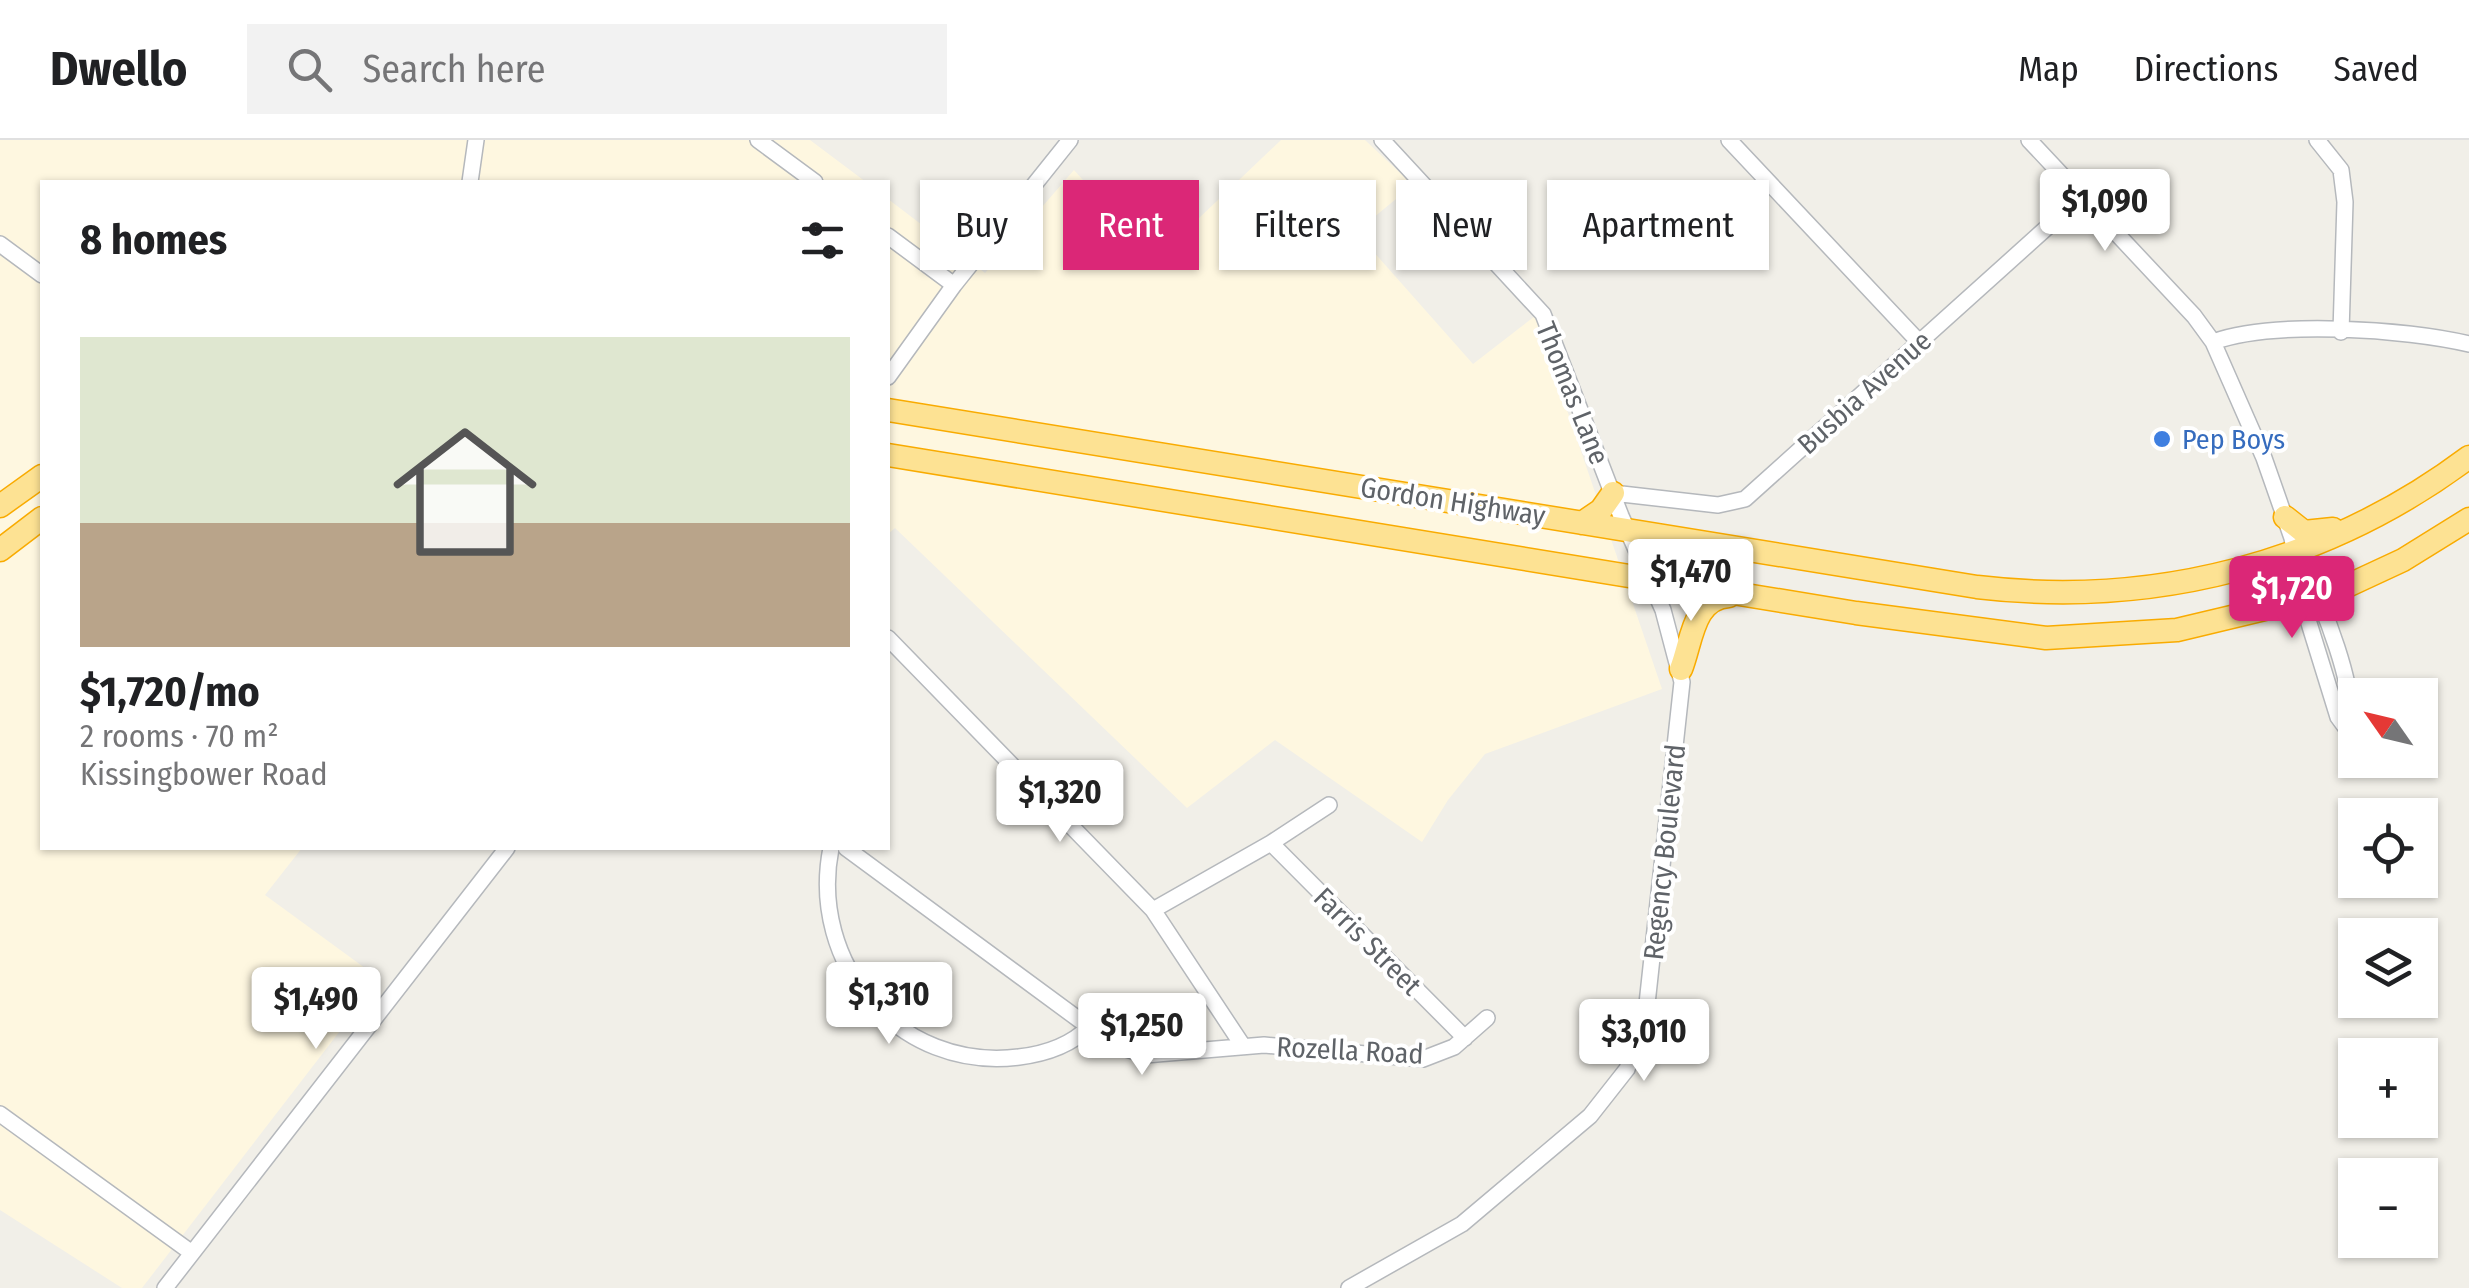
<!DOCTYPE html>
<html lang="en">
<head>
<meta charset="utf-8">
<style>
  body { margin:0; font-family:"Fira Sans Condensed",sans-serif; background:#f2f2f2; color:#202124; height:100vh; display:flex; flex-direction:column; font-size:38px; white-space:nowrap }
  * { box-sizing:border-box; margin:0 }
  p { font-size:32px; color:#757577 }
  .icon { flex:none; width:55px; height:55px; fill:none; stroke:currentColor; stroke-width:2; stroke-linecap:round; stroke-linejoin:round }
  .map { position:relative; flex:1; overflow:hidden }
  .sheet { position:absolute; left:40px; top:40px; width:850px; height:670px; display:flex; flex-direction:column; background:#fff; border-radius:0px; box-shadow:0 2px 8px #0004 }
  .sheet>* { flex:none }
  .top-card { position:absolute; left:920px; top:40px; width:950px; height:90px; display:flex; gap:20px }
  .needle { width:65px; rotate:304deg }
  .buttons { position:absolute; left:2338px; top:538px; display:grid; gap:20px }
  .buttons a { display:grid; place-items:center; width:100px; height:100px; border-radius:0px; background:#fff; box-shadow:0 2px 8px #0004; font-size:50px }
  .price { position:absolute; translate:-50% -85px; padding:0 22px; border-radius:10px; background:#fff; color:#222; font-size:32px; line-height:65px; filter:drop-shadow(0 2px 5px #0008) }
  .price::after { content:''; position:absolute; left:50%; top:60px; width:30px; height:22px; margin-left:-15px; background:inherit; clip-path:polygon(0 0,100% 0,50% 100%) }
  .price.current { background:#db2777; color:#fff }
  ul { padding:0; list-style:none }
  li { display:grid; align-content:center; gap:20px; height:530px; padding:0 40px }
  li+li { border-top:2px solid #e0e0e0 }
  li span { display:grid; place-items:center; height:310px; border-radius:0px; color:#555 }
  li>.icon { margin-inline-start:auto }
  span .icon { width:180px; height:180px; fill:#fffc; stroke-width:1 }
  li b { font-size:42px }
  h2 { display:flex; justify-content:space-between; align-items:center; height:120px; padding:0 40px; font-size:42px }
  .tag { padding:0 35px; border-radius:0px; background:#fff; box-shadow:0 2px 8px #0004; font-size:35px; line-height:90px }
  .tag.current { background:#db2777; color:#fff }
  header { display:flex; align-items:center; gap:60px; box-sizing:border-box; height:140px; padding:0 50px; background:#fff; border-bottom:2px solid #e0e0e0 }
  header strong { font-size:48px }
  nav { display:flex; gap:55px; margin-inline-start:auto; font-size:35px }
  .search { width:700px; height:90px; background:#f2f2f2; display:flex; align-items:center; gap:25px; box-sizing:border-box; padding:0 35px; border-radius:0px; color:#757577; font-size:38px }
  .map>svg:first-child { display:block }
</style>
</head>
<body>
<header>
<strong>Dwello</strong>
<div class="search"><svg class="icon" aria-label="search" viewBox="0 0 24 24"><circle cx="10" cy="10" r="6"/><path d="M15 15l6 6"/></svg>Search here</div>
<nav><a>Map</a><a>Directions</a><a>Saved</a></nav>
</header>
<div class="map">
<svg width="2469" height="1148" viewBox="0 0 2469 1148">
  <rect width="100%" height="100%" fill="#f1efe8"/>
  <!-- commercial -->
  <path fill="#fef7e0" d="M 0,0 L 810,0 L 866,42 L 42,42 L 42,708 L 302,708 L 265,755 L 380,839 L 142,1148 L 122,1148 L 0,1070 Z
    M 1281,0 L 1365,0 L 1413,45 L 1356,92 L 1473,224 L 1535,176 L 1662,549 L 1485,614 L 1448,660 L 1422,702 L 1275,600 L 1187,668 L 895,388 L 888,394 L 888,59 L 985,133 L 1074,30 L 1155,120 Z"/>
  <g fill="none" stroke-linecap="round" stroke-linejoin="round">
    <!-- minor casing -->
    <g stroke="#b5b8bc" stroke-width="18">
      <path id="minor" d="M 758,0 L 815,42
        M 1729,0 L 1919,202
        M 2029,0 L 2194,176 L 2213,202 L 2264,318 L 2292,398 L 2304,467 L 2338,577 L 2349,592
        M 2317,0 L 2341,30 L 2345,62 L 2341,192
        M 470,42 L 476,0
        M 888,96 L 954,145
        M 0,104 L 42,135
        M 2213,202 C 2273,180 2406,189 2469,204
        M 888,237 L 954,145 L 1070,0
        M 1613,353 L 1718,365 L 1745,359 L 2082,56
        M 2303,425 C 2321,460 2360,554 2349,592
        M 888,498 L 1153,770 L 1243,906
        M 1271,703 L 1329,665
        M 831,708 C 808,824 899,932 1019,917 C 1044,914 1071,905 1089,887
        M 846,708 L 1089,887 L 1123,908 L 1145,915 L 1264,905 L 1423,919 L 1454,907 L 1487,878
        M 1153,770 L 1271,703 L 1465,898
        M 0,974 L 192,1113
        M 165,1148 L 507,708
        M 1349,1148 L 1462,1084 L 1590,976 L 1627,929 L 1646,873 L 1682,542 L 1663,470 L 1621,376 L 1543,174 L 1382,0"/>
    </g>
    <!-- highway casing -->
    <g stroke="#f9ab00" stroke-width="25">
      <path id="highway" d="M 888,270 L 1977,447 C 2154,468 2326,424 2469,317
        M 888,315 L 1856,473 L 2046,498 L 2177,490 L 2332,453 L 2403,420 L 2469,379
        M 0,366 L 42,336
        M 2285,377 L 2304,392 L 2333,389
        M 1582,383 L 1601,370 L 1613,353
        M 0,410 L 42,378
        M 1681,529 C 1692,501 1693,458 1729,456"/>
    </g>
    <!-- minor -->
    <use href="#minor" stroke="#fff" stroke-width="15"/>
    <!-- highway -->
    <use href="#highway" stroke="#fde293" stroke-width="22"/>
  </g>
  <!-- markers -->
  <circle fill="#3f7fe0" stroke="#fff" stroke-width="4" cx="2162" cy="299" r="10"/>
  <g text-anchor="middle" stroke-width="8" stroke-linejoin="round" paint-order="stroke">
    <!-- street labels -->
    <g font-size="28" fill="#5f6368" stroke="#fff">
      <text transform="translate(1864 252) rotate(-42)" y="10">Busbia Avenue</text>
      <text transform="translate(1573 253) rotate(68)" y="10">Thomas Lane</text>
      <text transform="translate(1453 361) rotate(9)" y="10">Gordon Highway</text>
      <text transform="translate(1664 712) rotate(-84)" y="10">Regency Boulevard</text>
      <text transform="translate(1368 801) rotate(45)" y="10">Farris Street</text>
      <text transform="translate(1350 910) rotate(3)" y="10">Rozella Road</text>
    </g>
    <!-- shop labels -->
    <g font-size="28" fill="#366cbe" stroke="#fff" text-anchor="start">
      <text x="2182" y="309">Pep Boys</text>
    </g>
  </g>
</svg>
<div class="buttons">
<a><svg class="needle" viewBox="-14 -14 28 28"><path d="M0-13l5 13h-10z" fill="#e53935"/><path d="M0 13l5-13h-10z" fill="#757577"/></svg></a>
<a><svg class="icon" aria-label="locate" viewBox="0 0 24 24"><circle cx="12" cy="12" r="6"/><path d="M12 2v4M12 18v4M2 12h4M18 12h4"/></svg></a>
<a><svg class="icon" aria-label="layers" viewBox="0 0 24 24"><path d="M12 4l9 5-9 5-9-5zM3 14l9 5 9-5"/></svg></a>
<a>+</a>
<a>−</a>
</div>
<b class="price" style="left:2105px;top:114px">$1,090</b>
<b class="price" style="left:1691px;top:484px">$1,470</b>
<b class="price current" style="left:2292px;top:501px">$1,720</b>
<b class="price" style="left:1060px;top:705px">$1,320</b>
<b class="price" style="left:889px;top:907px">$1,310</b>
<b class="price" style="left:316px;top:912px">$1,490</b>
<b class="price" style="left:1142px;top:938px">$1,250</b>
<b class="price" style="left:1644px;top:944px">$3,010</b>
<div class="top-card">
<a class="tag">Buy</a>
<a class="tag current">Rent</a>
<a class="tag">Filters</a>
<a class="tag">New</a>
<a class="tag">Apartment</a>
</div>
<section class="sheet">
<h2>8 homes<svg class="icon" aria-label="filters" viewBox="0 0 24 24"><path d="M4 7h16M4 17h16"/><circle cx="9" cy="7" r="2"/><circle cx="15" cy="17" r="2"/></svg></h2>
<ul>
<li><span style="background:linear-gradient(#dfe7d0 60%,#b9a48a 0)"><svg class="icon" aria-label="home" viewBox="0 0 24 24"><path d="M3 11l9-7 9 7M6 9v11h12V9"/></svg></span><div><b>$1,720/mo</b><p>2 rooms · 70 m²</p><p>Kissingbower Road</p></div></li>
</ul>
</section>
</div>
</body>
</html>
